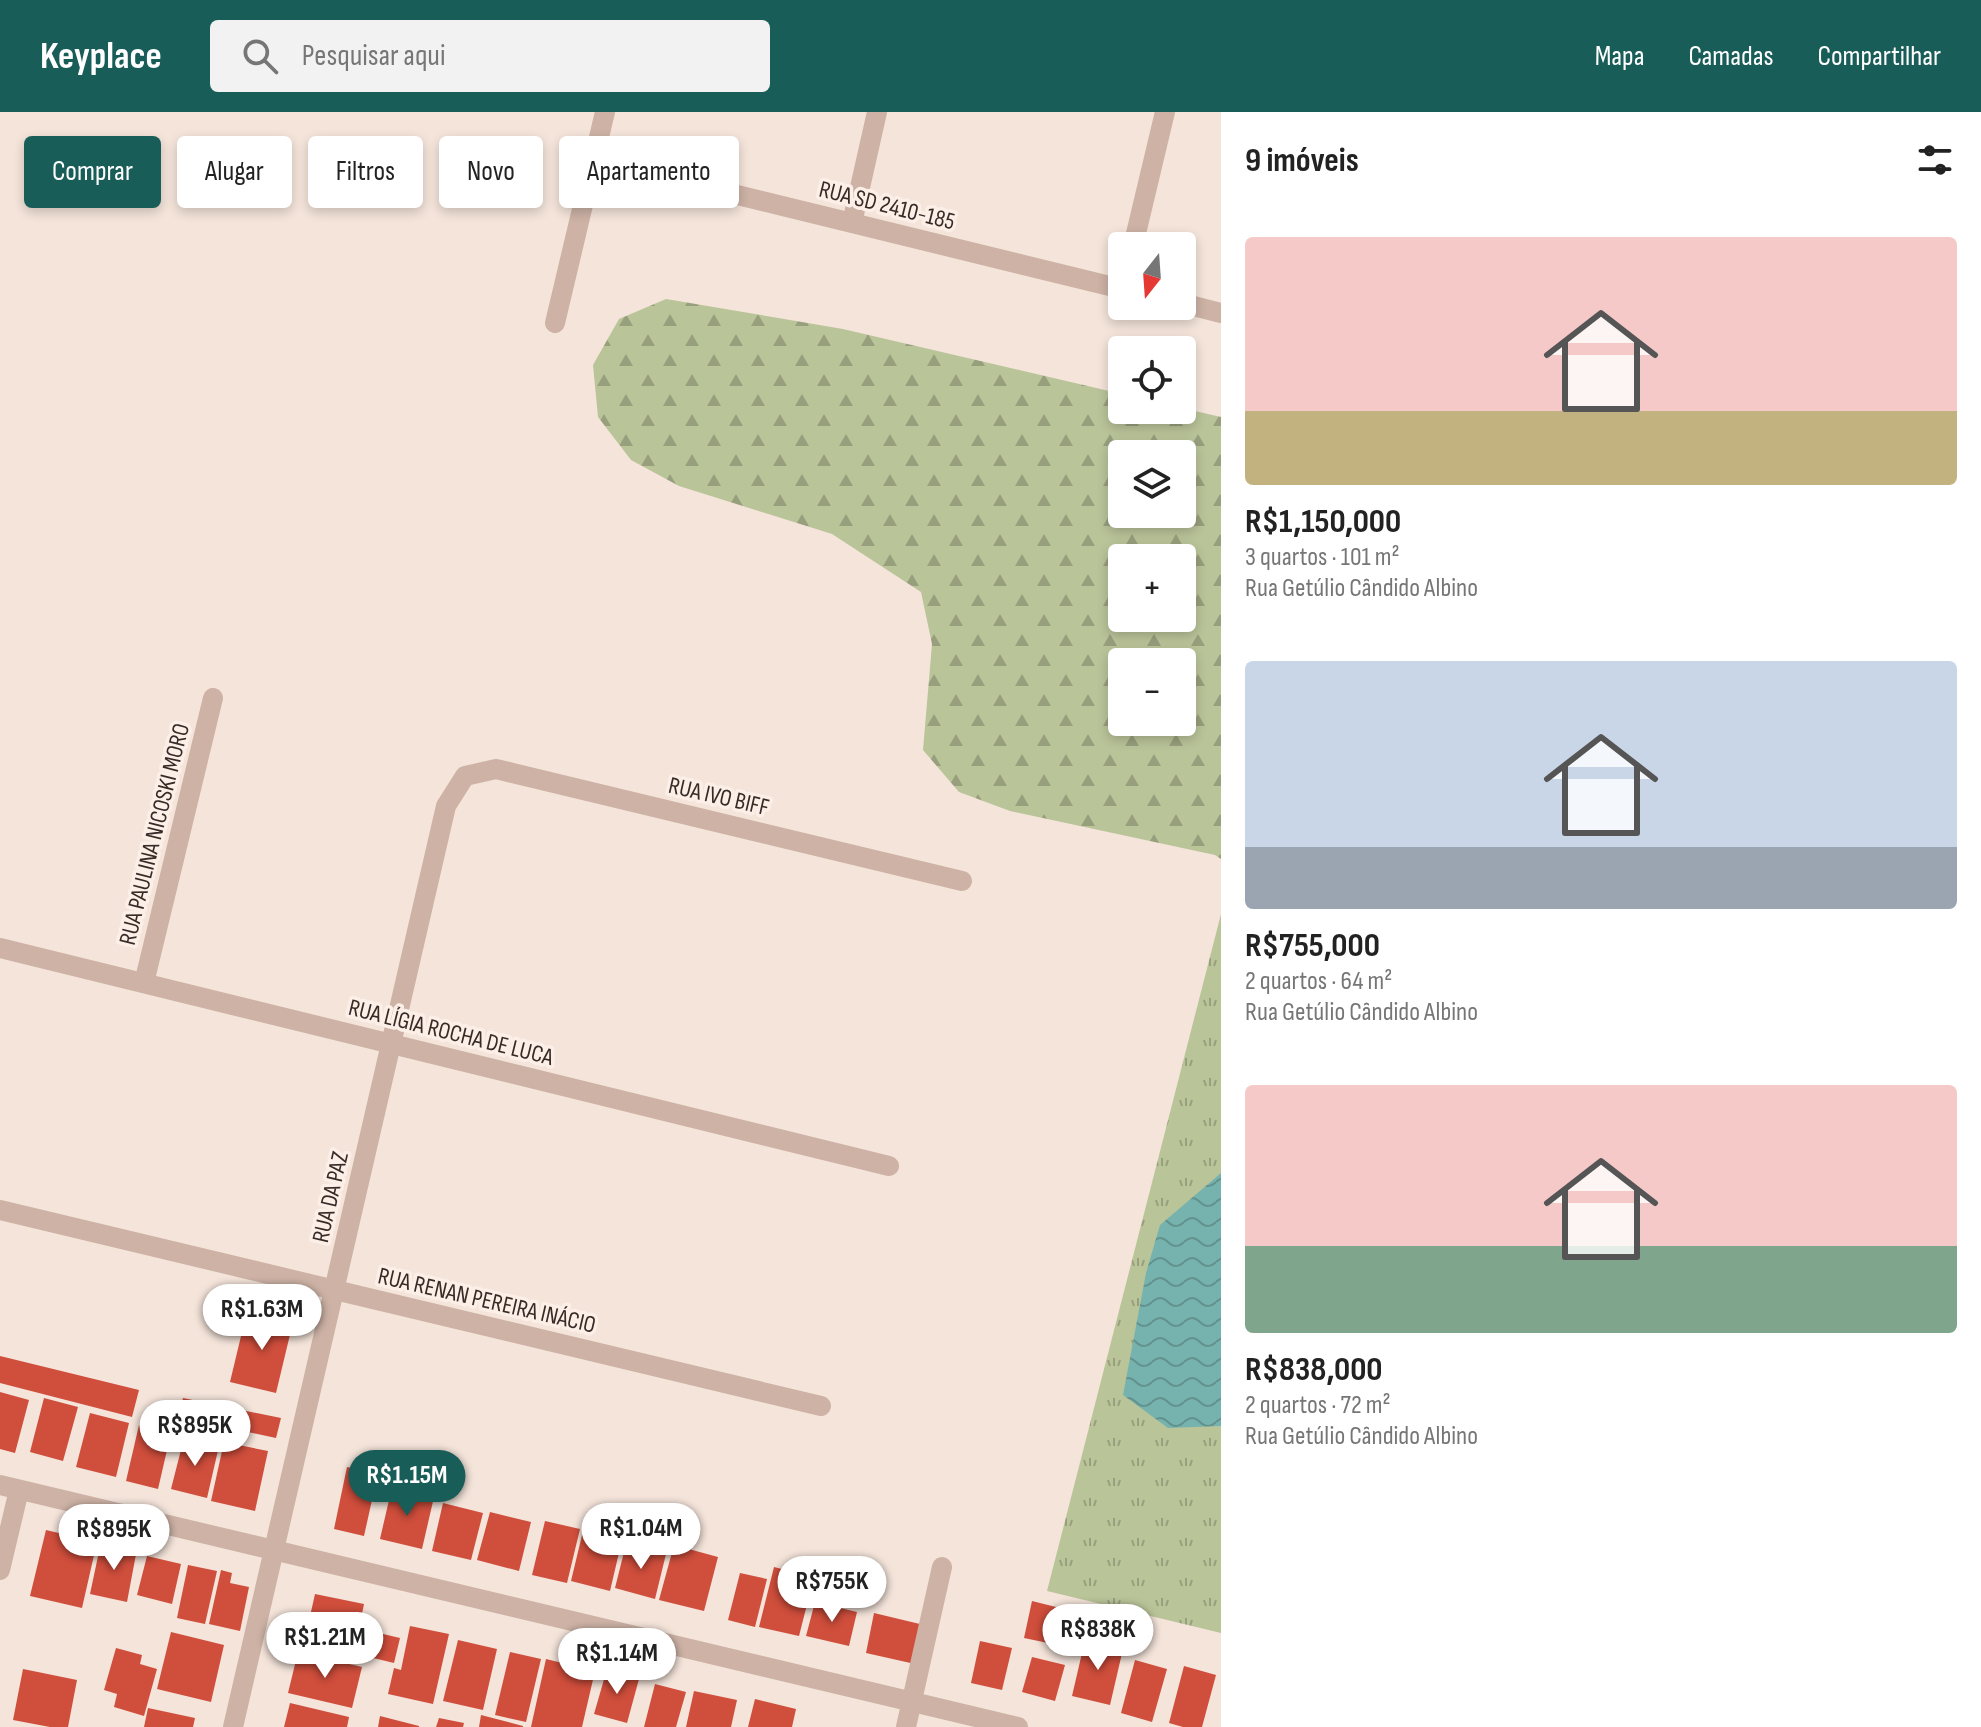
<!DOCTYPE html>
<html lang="pt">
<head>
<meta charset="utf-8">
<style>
  body { margin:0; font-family:"Sofia Sans Condensed",sans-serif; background:#f2f2f2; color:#222; height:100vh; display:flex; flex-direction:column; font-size:30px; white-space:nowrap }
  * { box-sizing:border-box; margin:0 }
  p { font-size:26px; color:#767676 }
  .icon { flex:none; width:44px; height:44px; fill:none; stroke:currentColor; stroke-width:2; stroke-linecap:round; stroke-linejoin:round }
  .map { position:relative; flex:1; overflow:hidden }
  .details { display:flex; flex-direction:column; background:#fff; width:760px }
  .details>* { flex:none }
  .guide { position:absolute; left:24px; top:24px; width:760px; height:72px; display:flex; gap:16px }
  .needle { width:52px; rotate:197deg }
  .fabs { position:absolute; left:1108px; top:120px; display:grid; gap:16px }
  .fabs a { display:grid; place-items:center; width:88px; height:88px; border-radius:8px; background:#fff; box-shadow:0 4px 12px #0003; font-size:40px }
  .price { position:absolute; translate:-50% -68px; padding:0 18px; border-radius:28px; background:#fff; color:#222; font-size:26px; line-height:52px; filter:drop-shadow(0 2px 4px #0008) }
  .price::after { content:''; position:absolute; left:50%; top:48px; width:24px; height:18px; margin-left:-12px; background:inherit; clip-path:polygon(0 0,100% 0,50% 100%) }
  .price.active { background:#195d59; color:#fff }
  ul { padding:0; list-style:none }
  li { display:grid; align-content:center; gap:16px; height:424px; padding:0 24px }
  li span { display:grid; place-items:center; height:248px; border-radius:8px; color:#555 }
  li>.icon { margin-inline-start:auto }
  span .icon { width:144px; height:144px; fill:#fffc; stroke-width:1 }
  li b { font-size:34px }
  h2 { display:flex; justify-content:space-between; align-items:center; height:96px; padding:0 24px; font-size:34px }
  .chip { padding:0 28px; border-radius:8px; background:#fff; box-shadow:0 4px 12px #0003; font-size:28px; line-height:72px }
  .chip.active { background:#195d59; color:#fff }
  header { display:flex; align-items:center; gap:48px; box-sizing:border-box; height:112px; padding:0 40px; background:#195d59; color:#fff }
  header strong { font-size:38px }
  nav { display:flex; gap:44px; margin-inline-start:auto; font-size:28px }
  .search { width:560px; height:72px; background:#f2f2f2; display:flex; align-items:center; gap:20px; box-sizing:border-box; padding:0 28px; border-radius:8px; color:#767676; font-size:30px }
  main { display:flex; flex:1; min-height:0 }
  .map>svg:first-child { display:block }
</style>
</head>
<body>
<header>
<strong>Keyplace</strong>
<div class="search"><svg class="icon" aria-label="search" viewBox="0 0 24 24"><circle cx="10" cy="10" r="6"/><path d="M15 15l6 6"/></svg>Pesquisar aqui</div>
<nav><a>Mapa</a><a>Camadas</a><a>Compartilhar</a></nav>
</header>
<main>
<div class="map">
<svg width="1221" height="1615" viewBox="0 0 1221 1615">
  <defs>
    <pattern id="grass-tufts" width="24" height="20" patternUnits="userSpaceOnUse" patternTransform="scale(2)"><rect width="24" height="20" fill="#bac499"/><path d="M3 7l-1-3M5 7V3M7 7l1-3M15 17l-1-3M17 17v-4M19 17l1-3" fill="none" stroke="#989f7d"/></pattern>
    <pattern id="forest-firs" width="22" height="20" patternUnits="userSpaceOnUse" patternTransform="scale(2)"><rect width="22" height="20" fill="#bac499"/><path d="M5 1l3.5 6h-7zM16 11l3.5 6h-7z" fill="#989f7d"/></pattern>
    <pattern id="water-waves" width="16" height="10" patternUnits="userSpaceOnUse" patternTransform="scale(2)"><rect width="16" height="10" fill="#76b3ae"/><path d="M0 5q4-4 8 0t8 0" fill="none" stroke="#62928e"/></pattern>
  </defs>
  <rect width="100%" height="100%" fill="#f4e4da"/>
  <!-- grass -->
  <path fill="url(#grass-tufts)" d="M 1221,802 L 1221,1521 L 1047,1479 Z"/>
  <!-- forest -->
  <path fill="url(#forest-firs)" fill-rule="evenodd" d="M 666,187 L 843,217 L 1122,282 L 1122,298 L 1182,296 L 1221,305 L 1221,747 L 1215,743 L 1010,699 L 959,680 L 923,638 L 932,532 L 921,480 L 832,422 L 679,374 L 631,348 L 598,305 L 593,253 L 619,207 ZM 1122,342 L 1182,342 L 1182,402 L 1122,402 ZM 1122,446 L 1182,446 L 1182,506 L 1122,506 ZM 1122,550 L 1182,550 L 1182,610 L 1122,610 Z"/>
  <!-- water -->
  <path fill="url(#water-waves)" d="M 1221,1061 L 1221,1314 L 1168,1316 L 1123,1283 L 1146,1161 L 1160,1113 Z"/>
  <!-- building -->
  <path fill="#d04e3c" d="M 247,1199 L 293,1210 L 276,1281 L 230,1270 Z
    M 0,1244 L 139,1278 L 132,1305 L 0,1271 Z
    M 0,1280 L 29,1288 L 15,1341 L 0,1337 Z
    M 44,1286 L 78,1295 L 63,1349 L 30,1340 Z
    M 183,1286 L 281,1306 L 276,1326 L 248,1320 L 246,1328 L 177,1314 Z
    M 90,1301 L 129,1311 L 116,1365 L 76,1355 Z
    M 139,1313 L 171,1321 L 158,1377 L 126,1369 Z
    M 184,1326 L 219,1334 L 207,1386 L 171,1377 Z
    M 224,1330 L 268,1339 L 255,1399 L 211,1389 Z
    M 347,1355 L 378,1361 L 364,1424 L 334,1417 Z
    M 392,1375 L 434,1385 L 422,1437 L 380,1427 Z
    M 443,1391 L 483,1401 L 471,1448 L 432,1439 Z
    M 490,1400 L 531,1410 L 519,1459 L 477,1448 Z
    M 545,1409 L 580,1417 L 567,1471 L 532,1463 Z
    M 46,1418 L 97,1430 L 82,1496 L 30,1484 Z
    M 583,1419 L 622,1428 L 610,1479 L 571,1469 Z
    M 101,1430 L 137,1437 L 127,1490 L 90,1482 Z
    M 626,1432 L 666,1442 L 655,1487 L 615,1476 Z
    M 674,1433 L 718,1445 L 704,1499 L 659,1488 Z
    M 147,1444 L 181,1452 L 172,1492 L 137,1483 Z
    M 188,1453 L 217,1459 L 205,1512 L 177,1506 Z
    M 774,1455 L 814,1465 L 799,1524 L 759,1515 Z
    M 221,1458 L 232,1461 L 230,1471 L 249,1475 L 240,1519 L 209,1512 Z
    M 740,1461 L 767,1467 L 755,1515 L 728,1508 Z
    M 315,1482 L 364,1492 L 354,1542 L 304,1531 Z
    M 1032,1489 L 1056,1495 L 1048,1531 L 1024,1526 Z
    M 815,1490 L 857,1500 L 849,1534 L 806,1524 Z
    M 1081,1493 L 1134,1506 L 1127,1533 L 1073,1519 Z
    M 874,1501 L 924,1513 L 915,1552 L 866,1541 Z
    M 410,1514 L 449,1522 L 433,1592 L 388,1582 L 394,1556 L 401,1558 Z
    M 362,1517 L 400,1526 L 394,1551 L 357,1542 Z
    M 171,1520 L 224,1533 L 211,1590 L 157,1577 Z
    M 458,1528 L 497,1537 L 483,1598 L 443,1589 Z
    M 1085,1528 L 1123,1537 L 1110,1593 L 1072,1584 Z
    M 980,1529 L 1012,1536 L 1002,1578 L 971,1571 Z
    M 116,1536 L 142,1543 L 140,1552 L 157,1557 L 144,1604 L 114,1595 L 117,1582 L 104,1578 Z
    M 298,1540 L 362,1555 L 352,1596 L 288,1581 Z
    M 510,1540 L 541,1547 L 526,1610 L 495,1603 Z
    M 1032,1545 L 1065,1553 L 1055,1589 L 1022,1580 Z
    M 546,1547 L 595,1559 L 582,1615 L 531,1615 Z
    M 1135,1548 L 1167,1557 L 1152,1610 L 1121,1601 Z
    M 1184,1554 L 1216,1563 L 1202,1615 L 1183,1615 L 1169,1611 Z
    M 23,1557 L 77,1568 L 68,1615 L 50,1615 L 13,1608 Z
    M 607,1557 L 639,1567 L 627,1611 L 594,1602 Z
    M 655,1572 L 686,1580 L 676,1615 L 644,1615 Z
    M 694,1579 L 737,1588 L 731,1615 L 686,1615 Z
    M 755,1587 L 796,1597 L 792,1615 L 748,1615 Z
    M 290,1591 L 349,1605 L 347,1615 L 284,1615 Z
    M 148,1596 L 195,1606 L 193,1615 L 144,1615 Z
    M 481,1603 L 523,1614 L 523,1615 L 479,1615 Z
    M 380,1604 L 419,1614 L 419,1615 L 378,1615 Z
    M 439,1606 L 464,1611 L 463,1615 L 436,1615 Z"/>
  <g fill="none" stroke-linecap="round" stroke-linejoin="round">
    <!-- minor -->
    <path stroke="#cdb2a5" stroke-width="20" d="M 594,48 L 1122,177
      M 852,111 L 877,0
      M 1133,134 L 1165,0
      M 1182,191 L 1221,201
      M 555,211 L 605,0
      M 0,836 L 889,1054
      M 144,871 L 213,586
      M 0,1098 L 821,1294
      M 0,1373 L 1018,1615
      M 0,1458 L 19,1378
      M 233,1615 L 446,694 L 465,664 L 496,657 L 962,769
      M 906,1615 L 942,1455"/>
  </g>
  <g text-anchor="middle" stroke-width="7" stroke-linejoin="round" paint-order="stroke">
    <!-- street labels -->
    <g font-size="24" fill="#382a27" stroke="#fbefe7">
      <text transform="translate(887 93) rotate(14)" y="8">RUA SD 2410-185</text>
      <text transform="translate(719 684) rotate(13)" y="8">RUA IVO BIFF</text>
      <text transform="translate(154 722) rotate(-76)" y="8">RUA PAULINA NICOSKI MORO</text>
      <text transform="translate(451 920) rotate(14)" y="8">RUA LÍGIA ROCHA DE LUCA</text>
      <text transform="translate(330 1085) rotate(-77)" y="8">RUA DA PAZ</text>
      <text transform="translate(487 1188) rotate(13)" y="8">RUA RENAN PEREIRA INÁCIO</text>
    </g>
  </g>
</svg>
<div class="fabs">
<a><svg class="needle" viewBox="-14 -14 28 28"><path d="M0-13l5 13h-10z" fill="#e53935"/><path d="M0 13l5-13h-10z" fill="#767676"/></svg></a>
<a><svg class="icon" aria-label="locate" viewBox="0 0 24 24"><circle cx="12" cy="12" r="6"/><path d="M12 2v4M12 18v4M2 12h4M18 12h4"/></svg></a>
<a><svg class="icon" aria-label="layers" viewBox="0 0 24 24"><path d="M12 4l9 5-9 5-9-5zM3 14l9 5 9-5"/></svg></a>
<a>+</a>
<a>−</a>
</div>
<b class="price" style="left:262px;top:1240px">R$1.63M</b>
<b class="price" style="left:195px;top:1356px">R$895K</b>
<b class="price active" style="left:407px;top:1406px">R$1.15M</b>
<b class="price" style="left:641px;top:1459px">R$1.04M</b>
<b class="price" style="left:114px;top:1460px">R$895K</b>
<b class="price" style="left:832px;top:1512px">R$755K</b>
<b class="price" style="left:1098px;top:1560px">R$838K</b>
<b class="price" style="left:325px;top:1568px">R$1.21M</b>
<b class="price" style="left:617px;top:1584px">R$1.14M</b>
<div class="guide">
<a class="chip active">Comprar</a>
<a class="chip">Alugar</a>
<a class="chip">Filtros</a>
<a class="chip">Novo</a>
<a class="chip">Apartamento</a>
</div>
</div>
<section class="details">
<h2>9 imóveis<svg class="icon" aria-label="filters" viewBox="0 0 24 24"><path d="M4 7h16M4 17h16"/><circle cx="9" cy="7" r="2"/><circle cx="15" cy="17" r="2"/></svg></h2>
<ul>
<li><span style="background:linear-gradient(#f6c9c9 70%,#c2b280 0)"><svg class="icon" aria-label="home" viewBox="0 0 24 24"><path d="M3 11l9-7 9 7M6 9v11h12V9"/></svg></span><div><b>R$1,150,000</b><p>3 quartos · 101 m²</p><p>Rua Getúlio Cândido Albino</p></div></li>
<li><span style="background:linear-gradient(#c9d6e8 75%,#9aa5b1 0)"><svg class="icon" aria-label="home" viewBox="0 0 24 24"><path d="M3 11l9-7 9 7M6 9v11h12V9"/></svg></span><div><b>R$755,000</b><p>2 quartos · 64 m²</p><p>Rua Getúlio Cândido Albino</p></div></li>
<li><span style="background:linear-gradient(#f6c9c9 65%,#7fa58c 0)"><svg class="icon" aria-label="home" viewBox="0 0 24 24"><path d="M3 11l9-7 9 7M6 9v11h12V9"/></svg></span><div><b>R$838,000</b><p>2 quartos · 72 m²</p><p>Rua Getúlio Cândido Albino</p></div></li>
</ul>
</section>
</main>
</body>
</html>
